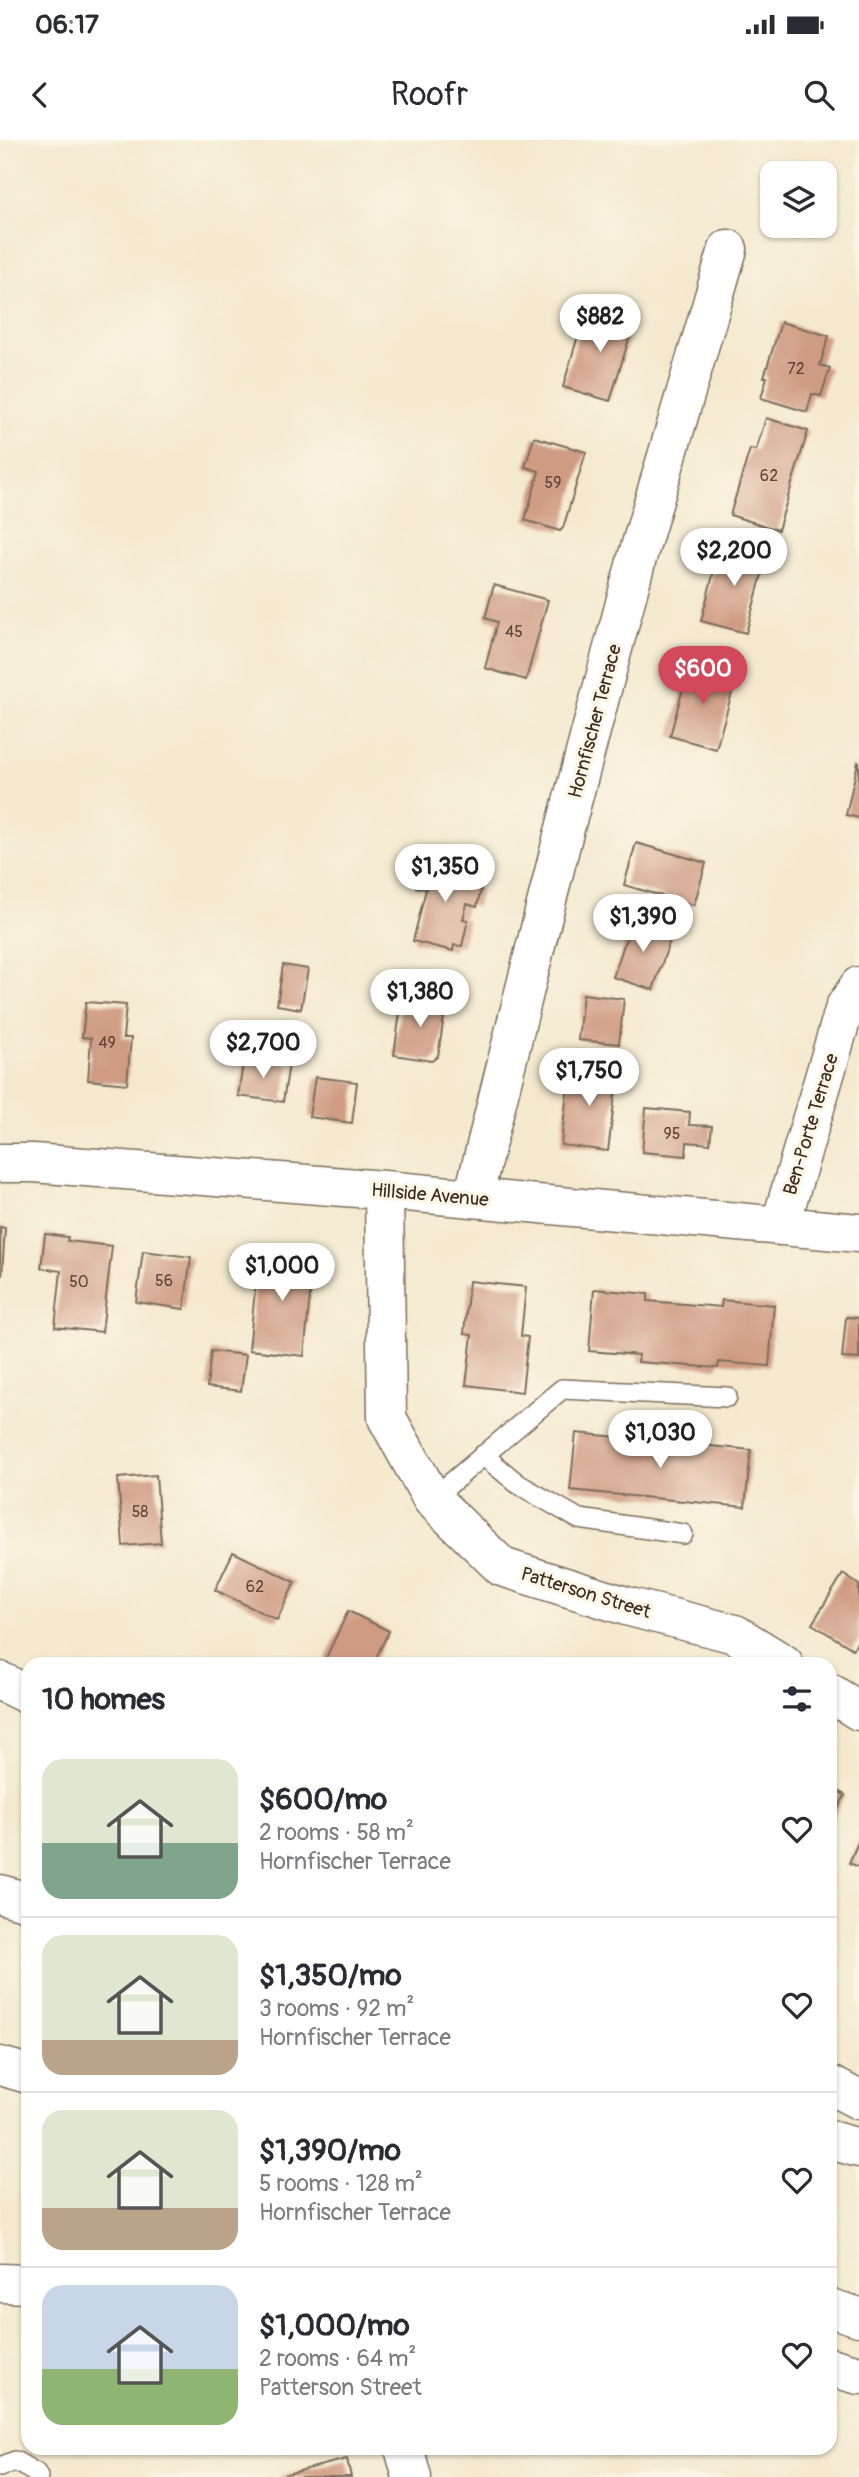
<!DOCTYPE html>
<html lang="en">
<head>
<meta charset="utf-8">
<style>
  body { margin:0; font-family:Pangolin,sans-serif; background:#f7f7f7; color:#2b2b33; height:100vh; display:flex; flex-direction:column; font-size:26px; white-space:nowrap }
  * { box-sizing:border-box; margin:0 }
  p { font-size:23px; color:#7c7c81 }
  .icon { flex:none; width:38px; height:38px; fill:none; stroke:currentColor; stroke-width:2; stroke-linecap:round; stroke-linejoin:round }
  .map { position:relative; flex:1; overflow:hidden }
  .drawer { position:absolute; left:21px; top:1517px; width:816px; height:798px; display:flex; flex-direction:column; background:#fff; border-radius:21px; box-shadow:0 2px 5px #0004 }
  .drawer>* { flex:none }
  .buttons { position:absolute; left:760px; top:21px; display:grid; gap:14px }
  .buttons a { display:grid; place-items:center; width:77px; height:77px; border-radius:14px; background:#fff; box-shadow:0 2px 5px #0004; font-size:35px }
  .price { position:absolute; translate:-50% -60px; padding:0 16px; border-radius:24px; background:#fff; color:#222; font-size:23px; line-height:46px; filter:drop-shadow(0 2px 4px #0008) }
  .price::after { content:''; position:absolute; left:50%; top:42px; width:21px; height:16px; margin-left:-10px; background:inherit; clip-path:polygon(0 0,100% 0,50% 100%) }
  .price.selected { background:#d1495b; color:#fff }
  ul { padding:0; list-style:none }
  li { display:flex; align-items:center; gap:21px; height:175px; padding:0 21px }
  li+li { border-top:2px solid #e1e1e2 }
  li span { display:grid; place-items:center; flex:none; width:196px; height:140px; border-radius:21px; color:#555 }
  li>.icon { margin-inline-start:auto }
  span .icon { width:84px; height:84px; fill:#fffc; stroke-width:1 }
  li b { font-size:30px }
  h2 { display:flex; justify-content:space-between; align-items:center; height:84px; padding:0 21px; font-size:30px }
  .status { display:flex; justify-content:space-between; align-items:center; height:49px; padding:0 35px; background:#fff; direction:ltr }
  .status svg { height:19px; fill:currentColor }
  header { display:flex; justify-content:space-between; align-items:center; height:91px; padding:0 21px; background:#fff; font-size:32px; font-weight:600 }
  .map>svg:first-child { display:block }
</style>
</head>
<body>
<div class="status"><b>06:17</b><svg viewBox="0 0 49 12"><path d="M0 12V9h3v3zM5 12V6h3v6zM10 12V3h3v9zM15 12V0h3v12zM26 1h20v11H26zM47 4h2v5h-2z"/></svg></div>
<header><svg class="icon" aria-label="back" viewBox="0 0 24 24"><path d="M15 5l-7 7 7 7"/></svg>Roofr<svg class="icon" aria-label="search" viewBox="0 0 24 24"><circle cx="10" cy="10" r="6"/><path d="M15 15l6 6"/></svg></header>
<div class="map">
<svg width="859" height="2337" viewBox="0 0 859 2337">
  <rect width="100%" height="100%" fill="#fcf5e5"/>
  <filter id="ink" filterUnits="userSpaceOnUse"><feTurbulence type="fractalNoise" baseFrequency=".0143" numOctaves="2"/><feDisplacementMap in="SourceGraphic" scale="14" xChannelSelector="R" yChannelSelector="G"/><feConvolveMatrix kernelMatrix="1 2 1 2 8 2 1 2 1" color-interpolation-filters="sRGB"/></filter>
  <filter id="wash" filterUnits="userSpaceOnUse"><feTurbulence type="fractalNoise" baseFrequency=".00686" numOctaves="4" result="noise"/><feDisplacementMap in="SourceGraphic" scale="28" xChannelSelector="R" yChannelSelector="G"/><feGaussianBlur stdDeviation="1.57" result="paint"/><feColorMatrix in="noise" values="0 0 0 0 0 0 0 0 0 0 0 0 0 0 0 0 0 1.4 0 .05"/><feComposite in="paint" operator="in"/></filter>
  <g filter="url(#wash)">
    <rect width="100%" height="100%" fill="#f4e9cf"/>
    <g id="blocks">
      <!-- building -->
      <path fill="#cf9b82" d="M 606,167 L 636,176 L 610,261 L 563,247 L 584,175 L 602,181 Z
        M 781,182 L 829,196 L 820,225 L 830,228 L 821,256 L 812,254 L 807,272 L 761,258 L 767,237 L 764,237 Z
        M 766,278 L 808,291 L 778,390 L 730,375 L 750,309 L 756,310 Z
        M 534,297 L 586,312 L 563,388 L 560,391 L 525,380 L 539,331 L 525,327 Z
        M 721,404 L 767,416 L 746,493 L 701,481 Z
        M 494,445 L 548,460 L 526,540 L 485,528 L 497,482 L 485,478 Z
        M 690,523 L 737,535 L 716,609 L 670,596 Z
        M 858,622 L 859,623 L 859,678 L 846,675 Z
        M 636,703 L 706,723 L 694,765 L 624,745 Z
        M 438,719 L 476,729 L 472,747 L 481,749 L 477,767 L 467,764 L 463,779 L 468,780 L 462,806 L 454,805 L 453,811 L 413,801 L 426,749 L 416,747 L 423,721 L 436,724 Z
        M 633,778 L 673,791 L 653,850 L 613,837 Z
        M 283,825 L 308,829 L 301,869 L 277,865 Z
        M 583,854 L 624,859 L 619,904 L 578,900 Z
        M 402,858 L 446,864 L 438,916 L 432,921 L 394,915 Z
        M 86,862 L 126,865 L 123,898 L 131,898 L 127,944 L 88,940 L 91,898 L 82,897 Z
        M 244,917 L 289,924 L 283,962 L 238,956 Z
        M 570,926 L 618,931 L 608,1011 L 561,1005 Z
        M 315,937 L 357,942 L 352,983 L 309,977 Z
        M 646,968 L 690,972 L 689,985 L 712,986 L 710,1004 L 687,1002 L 686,1016 L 642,1012 Z
        M 0,1087 L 5,1088 L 2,1135 L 0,1135 Z
        M 45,1094 L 68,1097 L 67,1101 L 112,1106 L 102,1192 L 55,1187 L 61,1131 L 41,1128 Z
        M 259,1110 L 314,1116 L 304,1216 L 249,1210 Z
        M 143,1111 L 191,1117 L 184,1169 L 136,1162 Z
        M 469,1141 L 526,1147 L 521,1196 L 528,1197 L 522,1252 L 466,1245 L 472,1195 L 464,1194 Z
        M 594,1149 L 648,1154 L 648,1161 L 721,1167 L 722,1160 L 774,1165 L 769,1226 L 719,1222 L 718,1228 L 638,1222 L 639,1215 L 589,1211 Z
        M 846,1177 L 859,1178 L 859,1219 L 842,1218 Z
        M 211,1211 L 246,1215 L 241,1251 L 207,1247 Z
        M 576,1293 L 751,1310 L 745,1367 L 570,1350 Z
        M 156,1335 L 161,1403 L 123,1406 L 118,1338 Z
        M 233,1412 L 295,1442 L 277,1480 L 215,1450 Z
        M 843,1434 L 859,1445 L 859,1499 L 853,1509 L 812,1484 Z
        M 348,1471 L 389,1491 L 373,1524 L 335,1524 L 325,1520 Z
        M 830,1647 L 845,1655 L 830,1685 Z
        M 859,1700 L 859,1727 L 849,1723 Z
        M 347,2319 L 351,2337 L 279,2337 L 279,2336 Z"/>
    </g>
  </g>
  <g filter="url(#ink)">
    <use href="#blocks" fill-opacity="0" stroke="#7c6d5c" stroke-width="2"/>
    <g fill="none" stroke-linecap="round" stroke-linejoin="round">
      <!-- service casing -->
      <g stroke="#7c6d5c" stroke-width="22">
        <path id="service" d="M 483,1315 L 518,1344 L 579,1379 L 683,1394
          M 432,1359 L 562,1249 L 727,1257
          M 0,2327 L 15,2321 L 36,2333 L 38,2337"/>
      </g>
      <!-- minor casing -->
      <g stroke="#7c6d5c" stroke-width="41">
        <path id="minor" d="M 0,1023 L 33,1023 L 384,1050 L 859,1093
          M 384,1050 L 387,1278 L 432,1359 L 502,1427 L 626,1466 L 735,1494 L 784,1524
          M 473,1058 L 563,696 L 637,418 L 728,109
          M 780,1086 L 845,867 L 859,846
          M 830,1553 L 859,1571
          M 404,2308 L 412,2337"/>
      </g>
      <!-- motorway casing -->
      <g stroke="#7c6d5c" stroke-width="41">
        <path id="motorway" d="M 0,1541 L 28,1555
          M 0,1754 L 28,1762
          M 0,1926 L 28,1934
          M 830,1945 L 859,1960
          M 830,2000 L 859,2008
          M 0,2143 L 28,2144
          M 830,2168 L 859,2177
          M 830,2227 L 859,2235"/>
      </g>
      <!-- service -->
      <use href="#service" stroke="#fff" stroke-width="19"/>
      <!-- minor -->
      <use href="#minor" stroke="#fff" stroke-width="38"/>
      <!-- motorway -->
      <use href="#motorway" stroke="#fff" stroke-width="38"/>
    </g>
  </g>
  <g text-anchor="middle" stroke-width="6" stroke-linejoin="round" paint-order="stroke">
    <!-- number labels -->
    <g font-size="16" fill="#604637">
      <text x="796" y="234">72</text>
      <text x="769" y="341">62</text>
      <text x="553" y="348">59</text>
      <text x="514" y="497">45</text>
      <text x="107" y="908">49</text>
      <text x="672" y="999">95</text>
      <text x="164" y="1146">56</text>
      <text x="79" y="1147">50</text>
      <text x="140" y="1377">58</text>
      <text x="255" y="1452">62</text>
    </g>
    <!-- street labels -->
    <g font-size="19" fill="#3b2a1e" stroke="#fcf5e5">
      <text transform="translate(594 581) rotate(-75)" y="7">Hornfischer Terrace</text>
      <text transform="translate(810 984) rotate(-73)" y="7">Ben-Porte Terrace</text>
      <text transform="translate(430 1054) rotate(5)" y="7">Hillside Avenue</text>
      <text transform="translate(586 1452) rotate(17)" y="7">Patterson Street</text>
    </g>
  </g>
</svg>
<div class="buttons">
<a><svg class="icon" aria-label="layers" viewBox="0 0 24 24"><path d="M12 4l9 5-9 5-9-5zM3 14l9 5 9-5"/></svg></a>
</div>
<b class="price" style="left:600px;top:214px">$882</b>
<b class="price" style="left:734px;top:448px">$2,200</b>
<b class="price selected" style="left:703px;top:566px">$600</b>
<b class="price" style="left:445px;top:764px">$1,350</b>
<b class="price" style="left:643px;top:814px">$1,390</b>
<b class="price" style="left:420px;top:889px">$1,380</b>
<b class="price" style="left:263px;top:940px">$2,700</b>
<b class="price" style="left:589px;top:968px">$1,750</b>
<b class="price" style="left:282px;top:1163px">$1,000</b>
<b class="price" style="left:660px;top:1330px">$1,030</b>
<section class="drawer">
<h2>10 homes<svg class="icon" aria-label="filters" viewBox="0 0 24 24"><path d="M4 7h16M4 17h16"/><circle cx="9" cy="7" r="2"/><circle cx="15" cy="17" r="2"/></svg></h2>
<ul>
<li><span style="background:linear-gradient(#dfe7d0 60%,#7fa58c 0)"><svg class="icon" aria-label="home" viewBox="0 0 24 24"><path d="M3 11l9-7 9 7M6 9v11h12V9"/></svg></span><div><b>$600/mo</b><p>2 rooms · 58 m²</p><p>Hornfischer Terrace</p></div><svg class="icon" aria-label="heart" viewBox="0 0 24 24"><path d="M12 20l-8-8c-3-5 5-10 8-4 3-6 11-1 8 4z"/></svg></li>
<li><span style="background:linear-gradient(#dfe7d0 75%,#b9a48a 0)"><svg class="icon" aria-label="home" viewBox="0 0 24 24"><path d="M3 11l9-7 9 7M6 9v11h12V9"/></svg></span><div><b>$1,350/mo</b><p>3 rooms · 92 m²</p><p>Hornfischer Terrace</p></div><svg class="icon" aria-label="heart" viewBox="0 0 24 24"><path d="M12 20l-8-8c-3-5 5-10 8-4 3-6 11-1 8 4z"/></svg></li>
<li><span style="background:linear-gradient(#dfe7d0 70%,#b9a48a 0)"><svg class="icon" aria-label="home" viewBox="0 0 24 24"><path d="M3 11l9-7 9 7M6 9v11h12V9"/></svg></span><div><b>$1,390/mo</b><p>5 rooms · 128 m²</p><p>Hornfischer Terrace</p></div><svg class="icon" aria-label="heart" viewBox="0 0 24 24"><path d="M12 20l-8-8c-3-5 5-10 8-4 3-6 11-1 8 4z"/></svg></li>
<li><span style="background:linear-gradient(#c9d6e8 60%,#8fb573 0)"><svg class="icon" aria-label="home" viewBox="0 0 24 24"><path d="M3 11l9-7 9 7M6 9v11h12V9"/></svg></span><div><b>$1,000/mo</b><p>2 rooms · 64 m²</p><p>Patterson Street</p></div><svg class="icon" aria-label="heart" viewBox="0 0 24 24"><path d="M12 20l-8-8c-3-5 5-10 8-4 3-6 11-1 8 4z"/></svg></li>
</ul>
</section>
</div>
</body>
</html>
